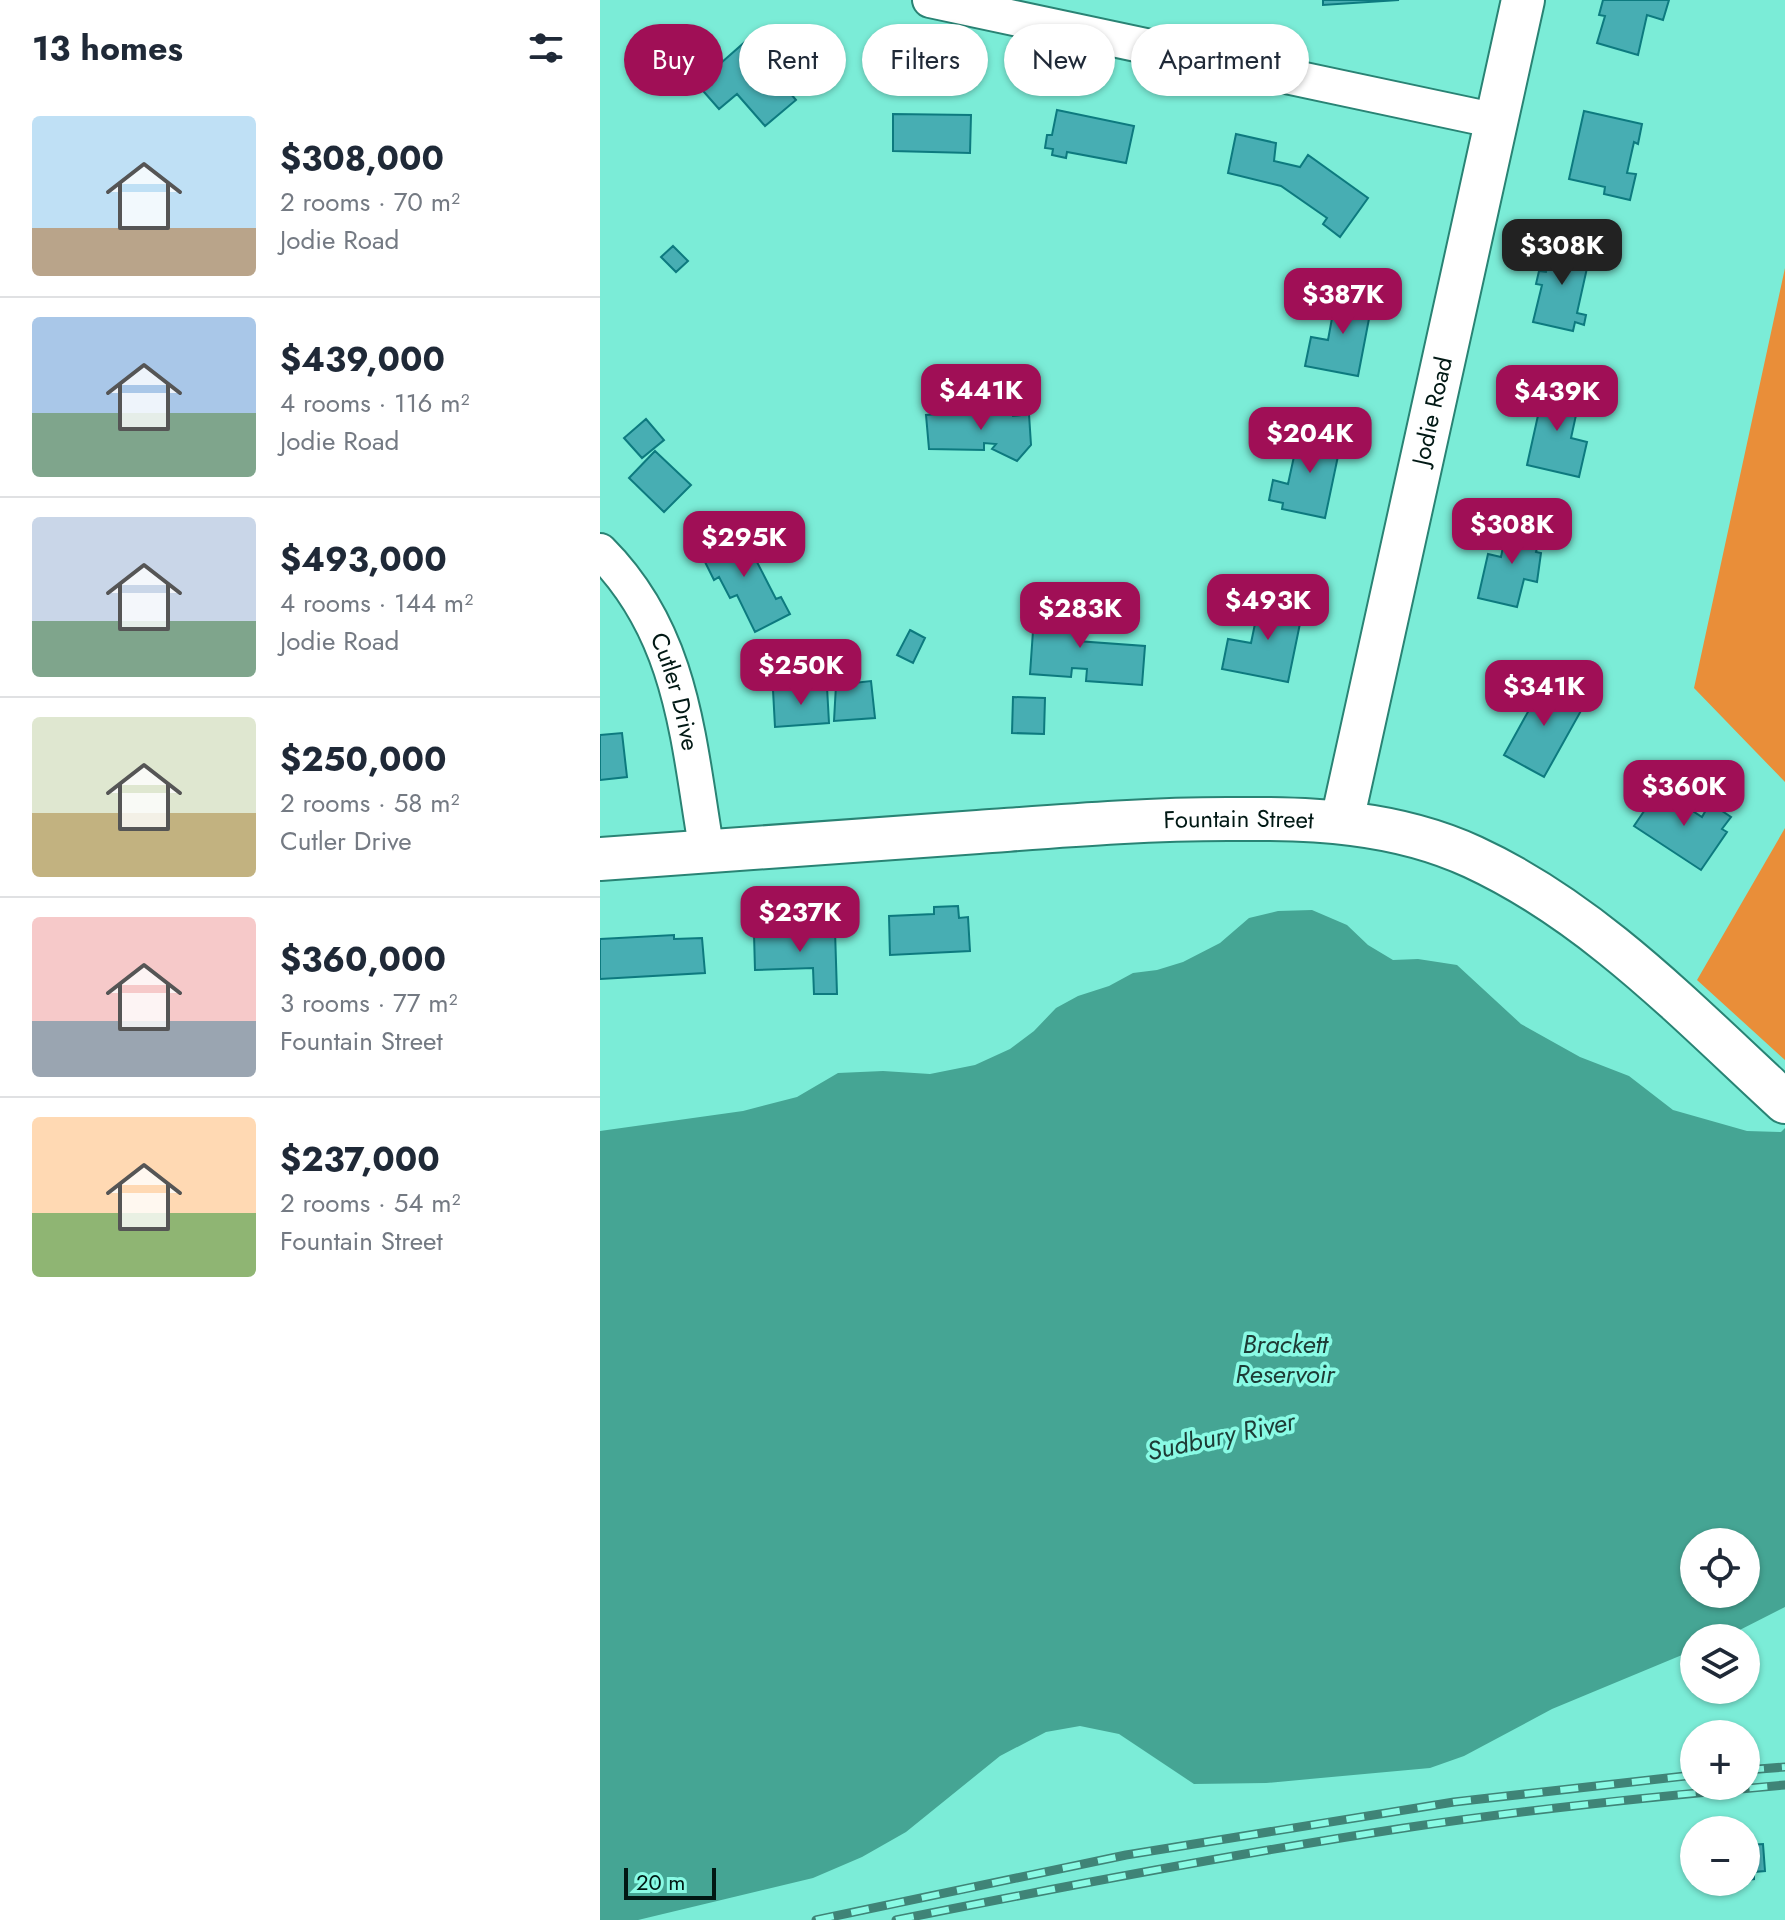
<!DOCTYPE html>
<html lang="en">
<head>
<meta charset="utf-8">
<style>
  body { margin:0; font-family:Jost,sans-serif; background:#f2f2f3; color:#1f2937; height:100vh; display:flex; flex-direction:column; font-size:30px; white-space:nowrap }
  * { box-sizing:border-box; margin:0 }
  p { font-size:26px; color:#747a83 }
  .icon { flex:none; width:44px; height:44px; fill:none; stroke:currentColor; stroke-width:2; stroke-linecap:round; stroke-linejoin:round }
  .map { position:relative; flex:1; overflow:hidden }
  .panel { display:flex; flex-direction:column; background:#fff; width:600px }
  .panel>* { flex:none }
  .banner { position:absolute; left:24px; top:24px; width:760px; height:72px; display:flex; gap:16px }
  .tools { position:absolute; left:1080px; top:1528px; display:grid; gap:16px }
  .tools a { display:grid; place-items:center; width:80px; height:80px; border-radius:50%; background:#fff; box-shadow:0 2px 6px #0004; font-size:40px }
  .scale { position:absolute; left:24px; bottom:20px; width:92px; box-sizing:border-box; padding-left:8px; border:4px solid #011814; border-top:0; font-size:22px; line-height:28px; white-space:nowrap; color:#011814; -webkit-text-stroke:6px #89fae4; paint-order:stroke }
  .price { position:absolute; translate:-50% -68px; padding:0 18px; border-radius:16px; background:#a00f56; color:#fff; font-size:26px; line-height:52px; filter:drop-shadow(0 2px 4px #0008) }
  .price::after { content:''; position:absolute; left:50%; top:48px; width:24px; height:18px; margin-left:-12px; background:inherit; clip-path:polygon(0 0,100% 0,50% 100%) }
  .price.active { background:#222; color:#fff }
  ul { padding:0; list-style:none }
  li { display:flex; align-items:center; gap:24px; height:200px; padding:0 32px }
  li+li { border-top:2px solid #e0e1e3 }
  li span { display:grid; place-items:center; flex:none; width:224px; height:160px; border-radius:8px; color:#555 }
  li>.icon { margin-inline-start:auto }
  span .icon { width:96px; height:96px; fill:#fffc; stroke-width:1 }
  li b { font-size:34px }
  h2 { display:flex; justify-content:space-between; align-items:center; height:96px; padding:0 32px; font-size:34px }
  .pill { padding:0 28px; border-radius:36px; background:#fff; box-shadow:0 2px 6px #0004; font-size:28px; line-height:72px }
  .pill.active { background:#a00f56; color:#fff }
  main { display:flex; flex:1; min-height:0 }
  .map>svg:first-child { display:block }
</style>
</head>
<body>
<main>
<section class="panel">
<h2>13 homes<svg class="icon" aria-label="filters" viewBox="0 0 24 24"><path d="M4 7h16M4 17h16"/><circle cx="9" cy="7" r="2"/><circle cx="15" cy="17" r="2"/></svg></h2>
<ul>
<li><span style="background:linear-gradient(#bfe0f5 70%,#b9a48a 0)"><svg class="icon" aria-label="home" viewBox="0 0 24 24"><path d="M3 11l9-7 9 7M6 9v11h12V9"/></svg></span><div><b>$308,000</b><p>2 rooms · 70 m²</p><p>Jodie Road</p></div></li>
<li><span style="background:linear-gradient(#a9c7e8 60%,#7fa58c 0)"><svg class="icon" aria-label="home" viewBox="0 0 24 24"><path d="M3 11l9-7 9 7M6 9v11h12V9"/></svg></span><div><b>$439,000</b><p>4 rooms · 116 m²</p><p>Jodie Road</p></div></li>
<li><span style="background:linear-gradient(#c9d6e8 65%,#7fa58c 0)"><svg class="icon" aria-label="home" viewBox="0 0 24 24"><path d="M3 11l9-7 9 7M6 9v11h12V9"/></svg></span><div><b>$493,000</b><p>4 rooms · 144 m²</p><p>Jodie Road</p></div></li>
<li><span style="background:linear-gradient(#dfe7d0 60%,#c2b280 0)"><svg class="icon" aria-label="home" viewBox="0 0 24 24"><path d="M3 11l9-7 9 7M6 9v11h12V9"/></svg></span><div><b>$250,000</b><p>2 rooms · 58 m²</p><p>Cutler Drive</p></div></li>
<li><span style="background:linear-gradient(#f6c9c9 65%,#9aa5b1 0)"><svg class="icon" aria-label="home" viewBox="0 0 24 24"><path d="M3 11l9-7 9 7M6 9v11h12V9"/></svg></span><div><b>$360,000</b><p>3 rooms · 77 m²</p><p>Fountain Street</p></div></li>
<li><span style="background:linear-gradient(#ffd9b3 60%,#8fb573 0)"><svg class="icon" aria-label="home" viewBox="0 0 24 24"><path d="M3 11l9-7 9 7M6 9v11h12V9"/></svg></span><div><b>$237,000</b><p>2 rooms · 54 m²</p><p>Fountain Street</p></div></li>
</ul>
</section>
<div class="map">
<svg width="1185" height="1920" viewBox="0 0 1185 1920">
  <rect width="100%" height="100%" fill="#7becd7"/>
  <!-- green -->
  <path fill="#e98e39" d="M 1185,268 L 1185,782 L 1094,688 Z
    M 1185,828 L 1185,1060 L 1097,980 Z"/>
  <!-- water -->
  <path fill="#45a594" fill-rule="evenodd" d="M 712,910 L 747,925 L 768,945 L 793,960 L 818,959 L 857,965 L 921,1024 L 980,1057 L 1029,1076 L 1073,1110 L 1147,1131 L 1181,1132 L 1185,1128 L 1185,1607 L 1124,1638 L 1094,1638 L 1094,1650 L 952,1709 L 864,1756 L 830,1768 L 666,1783 L 594,1784 L 519,1734 L 480,1726 L 446,1732 L 400,1756 L 306,1832 L 262,1857 L 213,1878 L 38,1920 L 0,1920 L 0,1131 L 143,1111 L 197,1097 L 238,1073 L 283,1071 L 330,1074 L 375,1065 L 410,1049 L 434,1031 L 456,1008 L 478,996 L 509,986 L 533,973 L 557,970 L 583,962 L 620,943 L 649,918 L 678,911 ZM 1094,1542 L 1146,1542 L 1146,1594 L 1094,1594 Z"/>
  <!-- building -->
  <path fill="#47aeb3" stroke="#0d7a7f" stroke-width="2" d="M 723,0 L 799,0 L 723,5 Z
    M 1003,0 L 1069,0 L 1063,20 L 1047,15 L 1038,55 L 997,43 L 1005,16 L 999,15 Z
    M 146,41 L 196,100 L 165,126 L 137,94 L 119,109 L 97,84 Z
    M 457,110 L 534,126 L 526,163 L 467,152 L 466,158 L 452,155 L 453,149 L 445,148 L 447,135 L 452,135 Z
    M 984,111 L 1042,124 L 1038,144 L 1034,142 L 1027,173 L 1036,174 L 1030,200 L 1004,194 L 1005,187 L 969,179 Z
    M 293,114 L 371,115 L 370,153 L 293,151 Z
    M 636,134 L 676,143 L 674,161 L 700,167 L 708,155 L 768,198 L 740,237 L 723,224 L 727,218 L 681,186 L 628,173 Z
    M 953,241 L 991,250 L 977,313 L 986,315 L 984,325 L 975,322 L 973,331 L 933,322 L 942,285 L 936,284 L 939,271 L 946,272 Z
    M 73,246 L 88,261 L 76,272 L 61,257 Z
    M 737,291 L 773,298 L 758,376 L 705,366 L 711,337 L 728,340 Z
    M 945,384 L 981,392 L 971,438 L 987,442 L 979,477 L 927,465 Z
    M 412,408 L 413,416 L 429,414 L 431,445 L 417,461 L 392,449 L 396,444 L 384,443 L 384,450 L 329,449 L 326,415 Z
    M 46,419 L 64,440 L 42,458 L 24,438 Z
    M 700,429 L 742,437 L 725,518 L 682,509 L 683,503 L 669,500 L 673,480 L 688,484 Z
    M 55,451 L 91,485 L 64,512 L 29,478 Z
    M 908,522 L 942,530 L 936,552 L 941,553 L 937,582 L 924,579 L 917,607 L 878,598 L 888,554 L 901,557 Z
    M 140,529 L 176,599 L 181,597 L 190,614 L 155,632 L 137,595 L 130,598 L 119,577 L 114,580 L 99,550 Z
    M 661,595 L 704,604 L 688,682 L 622,669 L 628,639 L 651,643 Z
    M 435,602 L 480,606 L 477,641 L 545,646 L 542,685 L 486,681 L 487,669 L 472,668 L 471,677 L 430,674 Z
    M 310,630 L 325,638 L 313,663 L 297,655 Z
    M 949,674 L 970,686 L 962,698 L 982,709 L 944,777 L 904,755 Z
    M 271,681 L 275,718 L 234,721 L 236,685 Z
    M 227,687 L 229,723 L 175,727 L 173,690 Z
    M 413,697 L 445,698 L 444,734 L 412,733 Z
    M 22,733 L 27,777 L 0,780 L 0,735 Z
    M 1059,789 L 1102,817 L 1110,803 L 1131,817 L 1122,829 L 1127,832 L 1101,870 L 1034,826 Z
    M 358,906 L 359,918 L 368,917 L 370,951 L 290,955 L 289,916 L 334,914 L 334,907 Z
    M 211,925 L 211,931 L 235,930 L 237,994 L 214,994 L 213,968 L 155,970 L 154,934 L 177,933 L 177,926 Z
    M 74,935 L 74,939 L 102,938 L 105,973 L 0,979 L 0,939 Z
    M 1163,1844 L 1165,1871 L 1154,1872 L 1154,1879 L 1146,1880 L 1146,1845 Z"/>
  <g fill="none" stroke-linecap="round" stroke-linejoin="round">
    <!-- minor casing -->
    <g stroke="#298374" stroke-width="38">
      <g id="minor">
        <path d="M 330,0 L 897,121"/>
        <path id="s1" d="M 0,551 C 84,635 88,742 107,852"/>
      </g>
    </g>
    <!-- tertiary casing -->
    <g stroke="#298374" stroke-width="46">
      <g id="tertiary">
        <path id="s2" d="M 742,821 L 923,0"/>
        <path id="s3" d="M 0,859 C 126,851 252,842 378,832 C 461,826 544,819 628,819 C 712,818 795,821 873,857 C 994,913 1088,1013 1185,1102"/>
      </g>
    </g>
    <!-- minor -->
    <use href="#minor" stroke="#fff" stroke-width="34"/>
    <!-- tertiary -->
    <use href="#tertiary" stroke="#fff" stroke-width="42"/>
    <!-- rail casing -->
    <g stroke="#3f8477" stroke-width="9">
      <path id="rail" d="M 1146,1770 L 1185,1767
        M 216,1920 L 526,1855 L 854,1802 L 1094,1775
        M 296,1920 C 465,1886 634,1854 804,1828 C 930,1809 1058,1796 1185,1785"/>
    </g>
    <!-- rail -->
    <use href="#rail" stroke="#89fae4" stroke-width="6" stroke-dasharray="18" stroke-linecap="butt"/>
  </g>
  <g text-anchor="middle" stroke-width="7" stroke-linejoin="round" paint-order="stroke">
    <!-- street labels -->
    <g font-size="24" fill="#011814" stroke="#89fae4">
      <text dy="8" stroke="none"><textPath href="#s2" startOffset="420">Jodie Road</textPath></text>
      <text dy="8" stroke="none"><textPath href="#s1" startOffset="162">Cutler Drive</textPath></text>
      <text dy="8" stroke="none"><textPath href="#s3" startOffset="640">Fountain Street</textPath></text>
    </g>
    <!-- water labels -->
    <g font-size="26" font-style="italic" fill="#1d3b35" stroke="#89fae4">
      <text x="685" y="1353">Brackett<tspan x="685" dy="30">Reservoir</tspan></text>
      <text transform="translate(621 1436) rotate(-12)" y="9">Sudbury River</text>
    </g>
  </g>
</svg>
<div class="tools">
<a><svg class="icon" aria-label="locate" viewBox="0 0 24 24"><circle cx="12" cy="12" r="6"/><path d="M12 2v4M12 18v4M2 12h4M18 12h4"/></svg></a>
<a><svg class="icon" aria-label="layers" viewBox="0 0 24 24"><path d="M12 4l9 5-9 5-9-5zM3 14l9 5 9-5"/></svg></a>
<a>+</a>
<a>−</a>
</div>
<div class="scale">20 m</div>
<b class="price active" style="left:962px;top:287px">$308K</b>
<b class="price" style="left:743px;top:336px">$387K</b>
<b class="price" style="left:381px;top:432px">$441K</b>
<b class="price" style="left:957px;top:433px">$439K</b>
<b class="price" style="left:710px;top:475px">$204K</b>
<b class="price" style="left:912px;top:566px">$308K</b>
<b class="price" style="left:144px;top:579px">$295K</b>
<b class="price" style="left:668px;top:642px">$493K</b>
<b class="price" style="left:480px;top:650px">$283K</b>
<b class="price" style="left:201px;top:707px">$250K</b>
<b class="price" style="left:944px;top:728px">$341K</b>
<b class="price" style="left:1084px;top:828px">$360K</b>
<b class="price" style="left:200px;top:954px">$237K</b>
<div class="banner">
<a class="pill active">Buy</a>
<a class="pill">Rent</a>
<a class="pill">Filters</a>
<a class="pill">New</a>
<a class="pill">Apartment</a>
</div>
</div>
</main>
</body>
</html>
